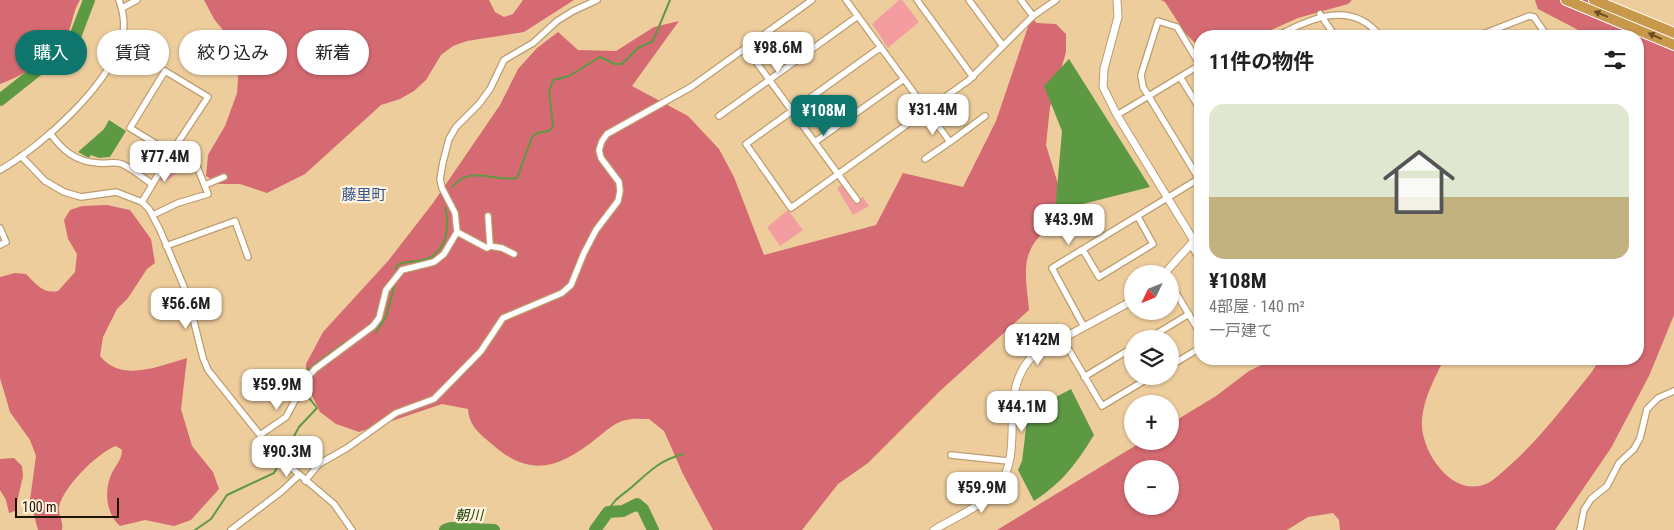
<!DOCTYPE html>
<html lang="ja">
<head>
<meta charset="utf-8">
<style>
  body { margin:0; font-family:"Roboto Condensed","Noto Sans JP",sans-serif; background:#f6f6f6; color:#222; height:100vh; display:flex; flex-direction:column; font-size:19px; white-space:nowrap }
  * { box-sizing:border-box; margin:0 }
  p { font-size:16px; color:#767676 }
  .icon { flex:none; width:28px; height:28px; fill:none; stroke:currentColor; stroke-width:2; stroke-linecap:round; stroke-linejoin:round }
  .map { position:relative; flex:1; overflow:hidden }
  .details { position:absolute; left:1194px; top:30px; width:450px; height:335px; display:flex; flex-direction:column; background:#fff; border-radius:20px; box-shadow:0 1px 4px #0004 }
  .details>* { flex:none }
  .guide { position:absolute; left:15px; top:30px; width:475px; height:45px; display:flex; gap:10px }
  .needle { width:32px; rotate:227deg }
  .buttons { position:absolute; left:1124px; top:265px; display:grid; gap:10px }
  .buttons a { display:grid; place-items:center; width:55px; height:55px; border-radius:50%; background:#fff; box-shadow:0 1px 4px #0004; font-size:25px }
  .scale { position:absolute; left:15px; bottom:12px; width:104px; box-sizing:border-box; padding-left:5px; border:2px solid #1f1302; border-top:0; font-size:14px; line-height:18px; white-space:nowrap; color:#1f1302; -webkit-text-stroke:4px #fff2de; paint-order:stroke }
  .price { position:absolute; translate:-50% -42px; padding:0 11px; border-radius:10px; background:#fff; color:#222; font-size:16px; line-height:32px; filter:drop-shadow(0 1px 2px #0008) }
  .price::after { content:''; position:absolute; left:50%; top:30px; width:15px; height:11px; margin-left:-8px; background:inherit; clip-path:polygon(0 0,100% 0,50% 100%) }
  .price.active { background:#0f766e; color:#fff }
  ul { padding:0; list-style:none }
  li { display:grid; align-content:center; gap:10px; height:265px; padding:0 15px }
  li+li { border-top:1px solid #e0e0e0 }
  li span { display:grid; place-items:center; height:155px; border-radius:15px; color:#555 }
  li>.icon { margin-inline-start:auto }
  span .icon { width:90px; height:90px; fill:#fffc; stroke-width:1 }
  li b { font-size:21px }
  h2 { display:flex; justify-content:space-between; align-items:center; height:60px; padding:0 15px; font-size:21px }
  .chip { padding:0 18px; border-radius:22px; background:#fff; box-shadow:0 1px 4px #0004; font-size:18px; line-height:45px }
  .chip.active { background:#0f766e; color:#fff }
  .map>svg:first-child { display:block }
</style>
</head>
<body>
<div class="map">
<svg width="1674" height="530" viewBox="0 0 1674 530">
  <rect width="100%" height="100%" fill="#eecd9d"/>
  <!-- green -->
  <path fill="#f39da1" d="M 899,0 L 902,0 L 919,22 L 888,48 L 872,24 Z
    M 180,148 L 195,158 C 182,165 175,181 159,181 Z
    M 842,185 L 854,203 L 863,197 L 869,206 L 853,215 L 837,188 Z
    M 788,210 L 803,230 L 780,246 L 767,227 Z"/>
  <!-- forest -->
  <path fill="#d56a72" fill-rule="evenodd" d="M 0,0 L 80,0 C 73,11 73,22 68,33 C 57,57 24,75 0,84 Z
    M 204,0 L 489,0 L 495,12 L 504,17 L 513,14 L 523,0 L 574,0 L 524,32 L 467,41 L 453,46 L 441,55 L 426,80 L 414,91 L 400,99 L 381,105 L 305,174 L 267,193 L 240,184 L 219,184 L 206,176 L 208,155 L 225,126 L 237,93 L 239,65 L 231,40 L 214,19 Z
    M 1161,0 L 1352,0 L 1348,4 L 1298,18 L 1258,36 L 1200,36 L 1200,48 L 1185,33 L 1165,2 Z
    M 1535,0 L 1601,0 L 1674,37 L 1674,315 L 1649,376 L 1611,448 L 1555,530 L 1340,530 L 1339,520 L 1333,513 L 1308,517 L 1287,530 L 997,530 L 1143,441 L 1170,441 L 1170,424 L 1216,396 L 1249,371 L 1274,359 L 1444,359 C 1435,378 1424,397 1422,419 C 1419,451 1454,502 1490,482 C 1496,478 1502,472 1508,467 C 1539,440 1565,405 1591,373 L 1600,359 L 1638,359 L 1638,36 L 1587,36 L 1586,34 L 1538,9 ZM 1132,469 L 1170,469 L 1170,506 L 1132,506 Z
    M 1032,15 L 1036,23 L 1056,24 L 1066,34 L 1066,52 L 1050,107 L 1046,145 L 1058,184 L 1063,216 C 1052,225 1035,237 1030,251 C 1022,267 1028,293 1029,310 L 940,391 L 868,463 L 838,484 L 802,530 L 713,530 L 683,474 L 664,431 L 649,419 C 642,419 633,418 626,420 C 615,422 606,431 597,438 C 561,467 531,479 493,445 C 480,434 469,426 468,409 L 442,404 L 359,432 L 336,424 L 320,412 L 306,383 L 306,364 L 323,332 L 388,261 L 433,203 L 500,105 L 518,69 L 537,48 L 558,32 L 578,50 L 616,51 L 654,27 L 679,21 L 632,86 L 688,116 L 719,149 L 734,177 L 764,255 L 876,225 L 903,173 L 963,187 L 996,121 Z
    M 107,205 L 130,210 L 151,239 L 155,263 L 147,269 L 128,298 L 117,309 L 103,337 L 100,356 C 122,383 159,366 187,358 L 181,409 L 192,446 L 213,472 L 219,489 L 191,520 L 174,526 L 145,520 L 120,526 C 106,514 104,491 111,475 C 115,466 122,460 122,450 L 116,446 C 97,453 63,487 59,507 C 58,516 64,522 62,530 L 38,530 L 30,500 L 36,456 L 30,440 L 10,412 L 0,378 L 0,277 L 15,273 L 26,274 C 37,285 43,294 58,291 L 75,272 L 77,254 L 68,239 L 64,220 L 70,210 L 82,206 Z
    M 14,458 L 22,466 L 23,476 L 15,511 L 9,513 L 6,500 L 0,490 L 0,459 Z"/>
  <!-- water -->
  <path fill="#5d9943" d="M 1069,59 L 1150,187 L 1055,211 L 1062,131 L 1044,86 Z
    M 109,120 L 126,131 L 110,157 L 99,158 L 91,155 L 89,158 L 78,152 L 104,129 Z
    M 1071,389 L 1094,435 C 1076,464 1063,482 1034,501 L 1018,470 L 1022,461 L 1028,412 Z"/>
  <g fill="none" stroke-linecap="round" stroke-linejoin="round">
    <!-- stream -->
    <path stroke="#5d9943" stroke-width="2" d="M 452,187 C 469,165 494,182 517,178 L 532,137 L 537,133 L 549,131 L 553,126 L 549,92 L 553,80 L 569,76 L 600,57 L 615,64 L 622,64 L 638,48 L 653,41 L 670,0
      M 395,269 L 399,264 C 408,261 418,262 427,259 C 447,251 450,226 445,208
      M 376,332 L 386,317 L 394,287
      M 299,384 L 302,374 L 344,343
      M 608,512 C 614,498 623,495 633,486 C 651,470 659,461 683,454
      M 195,530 L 211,519 L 227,495 L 274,473 L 299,427 L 317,408 L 306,394"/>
    <!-- river -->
    <path stroke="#5d9943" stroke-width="12" d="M 0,100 L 73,42 L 89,0
      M 445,530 L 451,528 L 494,530
      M 595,530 L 608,512 L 623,511 L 637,504 L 643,509 L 653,530"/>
    <!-- minor casing -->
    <g stroke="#bd9d6e" stroke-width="8">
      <path id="minor" d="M 846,0 L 950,142 L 925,159
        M 917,0 L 973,77
        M 969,0 L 1003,46
        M 1021,0 L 1033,16
        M 122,8 L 137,0
        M 1320,14 L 1335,36
        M 1277,36 C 1313,17 1352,0 1380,36
        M 1478,36 L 1529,16 L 1534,17 L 1547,36
        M 881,47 L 746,144 L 791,208 L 969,80 L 1033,16 L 1056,0
        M 746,48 L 857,200
        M 165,71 L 208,97 L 171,153 L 130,128 Z
        M 1180,77 L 1200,109
        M 1117,115 L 1200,65
        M 719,116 L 858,16
        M 50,133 C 62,150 76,162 98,163 C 107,164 114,161 122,164 C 133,169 143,178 152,184
        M 815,142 L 904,79
        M 950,142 L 985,116
        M 21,156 L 45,181 L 64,192 L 81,197 L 116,192 L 142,202 L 149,209 L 160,230 L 187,294 L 203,358 L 208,370 L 260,435 L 287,464 L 334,504 L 352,530
        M 0,170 C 42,146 113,83 123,34 C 125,23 123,11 119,0
        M 1199,179 L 1143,87 L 1141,75 L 1158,21 L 1177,27 L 1200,65
        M 205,185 L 224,177
        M 142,202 L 171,153
        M 153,215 L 178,203 L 208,194 L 194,159
        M 488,216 L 490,246
        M 0,228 L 6,242 L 0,245
        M 457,232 L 487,248 L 490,246 L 502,248 L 514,254
        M 1191,245 L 1200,260
        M 166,246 L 235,221 L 248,257
        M 1083,250 L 1099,277 L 1153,244 L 1138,217
        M 1170,283 L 1200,333
        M 1084,327 L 1052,268 L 1200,178
        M 1062,338 L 1102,406 L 1152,376
        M 1148,339 L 1189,314
        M 1170,366 L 1200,348
        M 1084,377 L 1132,348
        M 260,435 L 286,417 L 307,378 L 315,369 L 373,326 L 379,318 L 386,290 L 402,270 L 434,262 L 444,254 L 457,232 L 455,213 L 442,188 L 440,179 L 443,162 L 449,139 L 456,127 L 479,104 L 490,89 L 504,60 L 533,43 L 557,21 L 573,11 L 597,0
        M 951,455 L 1008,461
        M 305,481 L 319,464 L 347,448 L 396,413 L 434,399 L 481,351 L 503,318 L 562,293 L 571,285 L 584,253 L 596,230 L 618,201 L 620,191 L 619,182 L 601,158 L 599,150 L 602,141 L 607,134 L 691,87 L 812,0
        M 231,530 L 282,491 L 299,475
        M 1580,530 L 1584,510 L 1591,499 L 1607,486 L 1619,463 L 1634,449 L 1640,438 L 1647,409 L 1658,398 L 1674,391"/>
    </g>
    <!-- tertiary casing -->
    <g stroke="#bd9d6e" stroke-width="9">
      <path id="tertiary" d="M 1117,0 L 1118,17 L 1104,69 L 1103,87 L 1117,115 L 1194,241
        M 1164,274 L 1200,234
        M 934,530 C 955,517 985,506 1000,484 C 1026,446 995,389 1036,353 L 1132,301"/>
    </g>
    <!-- motorway casing -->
    <g stroke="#fff" stroke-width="12">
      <path id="motorway" d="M 1566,0 L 1674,45
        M 1594,0 L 1674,33"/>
    </g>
    <!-- minor -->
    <use href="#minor" stroke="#fff" stroke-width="5.5"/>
    <!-- tertiary -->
    <use href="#tertiary" stroke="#fff" stroke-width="7"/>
    <!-- motorway -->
    <use href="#motorway" stroke="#c8984b" stroke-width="10"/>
  </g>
  <!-- one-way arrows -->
  <defs><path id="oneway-solid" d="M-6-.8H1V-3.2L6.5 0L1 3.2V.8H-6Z" transform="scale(1.25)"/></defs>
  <g fill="#6b4f23">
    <use href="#oneway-solid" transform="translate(1601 14) rotate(-158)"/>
    <use href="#oneway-solid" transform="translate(1655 36) rotate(-156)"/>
  </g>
  <g text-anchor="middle" stroke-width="4.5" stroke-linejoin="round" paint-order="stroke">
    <!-- water labels -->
    <g font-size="14" font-style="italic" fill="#1d4506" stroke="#fff2de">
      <text x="469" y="520">朝川</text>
    </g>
    <!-- quarter labels -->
    <g font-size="15" fill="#31588e" stroke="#fff2de">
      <text x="364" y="200">藤里町</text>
    </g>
  </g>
</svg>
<div class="buttons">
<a><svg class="needle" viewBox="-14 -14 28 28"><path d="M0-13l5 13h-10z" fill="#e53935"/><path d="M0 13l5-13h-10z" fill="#767676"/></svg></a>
<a><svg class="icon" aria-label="layers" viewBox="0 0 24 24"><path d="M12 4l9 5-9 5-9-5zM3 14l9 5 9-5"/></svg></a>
<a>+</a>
<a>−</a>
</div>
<div class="scale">100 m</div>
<b class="price" style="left:778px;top:74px">¥98.6M</b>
<b class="price" style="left:933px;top:136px">¥31.4M</b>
<b class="price active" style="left:824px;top:137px">¥108M</b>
<b class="price" style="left:165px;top:183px">¥77.4M</b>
<b class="price" style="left:1069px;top:246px">¥43.9M</b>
<b class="price" style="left:186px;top:330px">¥56.6M</b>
<b class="price" style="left:1038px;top:366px">¥142M</b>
<b class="price" style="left:277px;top:411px">¥59.9M</b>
<b class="price" style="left:1022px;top:433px">¥44.1M</b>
<b class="price" style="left:287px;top:478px">¥90.3M</b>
<b class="price" style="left:982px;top:514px">¥59.9M</b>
<div class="guide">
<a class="chip active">購入</a>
<a class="chip">賃貸</a>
<a class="chip">絞り込み</a>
<a class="chip">新着</a>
</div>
<section class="details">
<h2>11件の物件<svg class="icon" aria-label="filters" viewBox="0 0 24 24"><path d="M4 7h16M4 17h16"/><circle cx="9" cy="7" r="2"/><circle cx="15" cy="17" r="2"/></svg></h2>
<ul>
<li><span style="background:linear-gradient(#dfe7d0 60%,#c2b280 0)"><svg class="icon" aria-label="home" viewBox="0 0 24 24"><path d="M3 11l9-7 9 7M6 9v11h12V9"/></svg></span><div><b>¥108M</b><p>4部屋 · 140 m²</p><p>一戸建て</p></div></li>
</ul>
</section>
</div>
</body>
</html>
